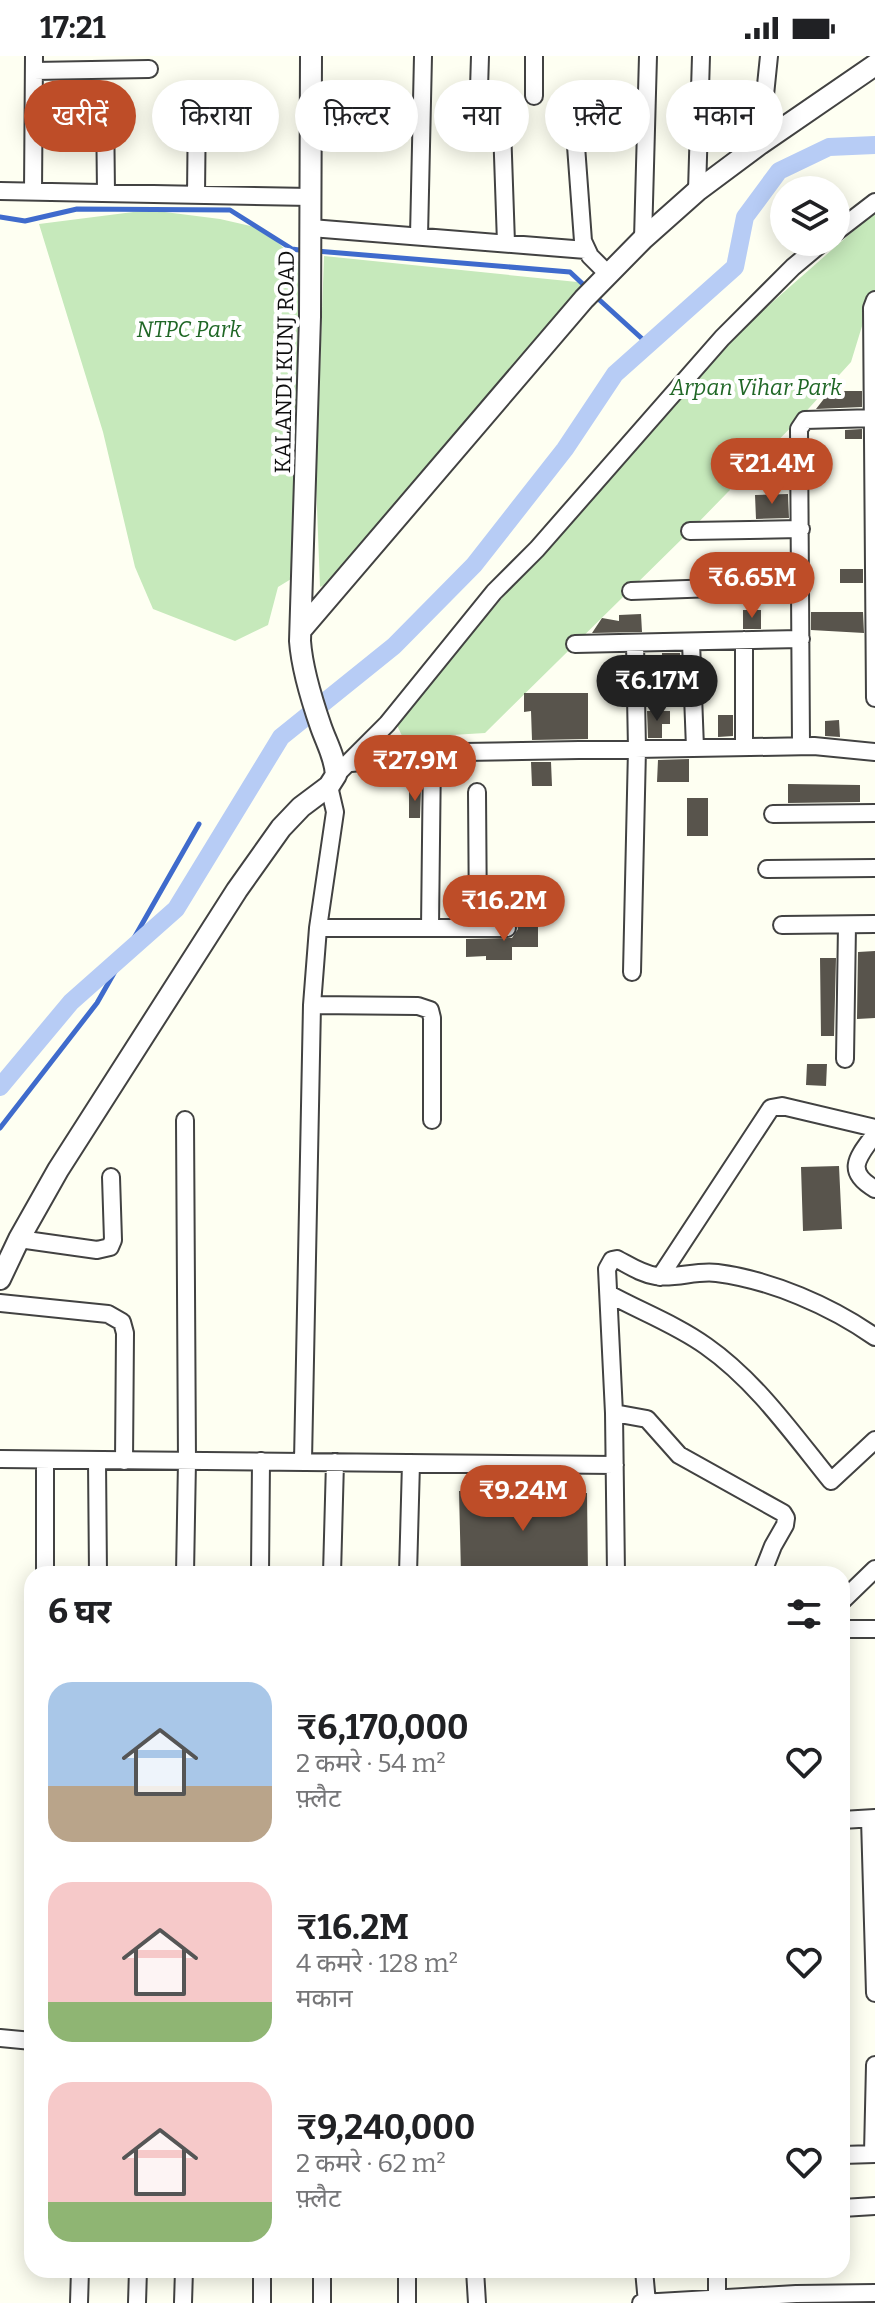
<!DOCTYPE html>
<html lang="hi">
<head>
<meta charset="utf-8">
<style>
  body { margin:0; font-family:Bitter,"Noto Sans Devanagari",serif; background:#f6f6f6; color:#202124; height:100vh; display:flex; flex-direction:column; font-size:30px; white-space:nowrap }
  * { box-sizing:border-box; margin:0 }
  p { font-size:26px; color:#757577 }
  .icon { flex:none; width:44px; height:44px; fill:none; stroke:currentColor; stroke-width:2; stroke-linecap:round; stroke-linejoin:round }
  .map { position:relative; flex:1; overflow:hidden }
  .sheet { position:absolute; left:24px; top:1510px; width:826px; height:712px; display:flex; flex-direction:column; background:#fff; border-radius:24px; box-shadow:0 4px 20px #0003 }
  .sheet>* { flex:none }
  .top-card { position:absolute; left:24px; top:24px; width:828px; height:72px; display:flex; gap:16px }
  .fabs { position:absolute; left:770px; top:120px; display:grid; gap:16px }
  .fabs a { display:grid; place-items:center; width:80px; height:80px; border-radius:50%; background:#fff; box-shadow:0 4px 20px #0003; font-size:40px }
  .price { position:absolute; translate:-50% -68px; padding:0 18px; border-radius:28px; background:#be4d28; color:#fff; font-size:26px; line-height:52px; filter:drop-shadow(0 2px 4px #0008) }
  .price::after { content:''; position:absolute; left:50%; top:48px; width:24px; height:18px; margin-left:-12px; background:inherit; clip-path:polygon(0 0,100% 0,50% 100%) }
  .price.selected { background:#222; color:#fff }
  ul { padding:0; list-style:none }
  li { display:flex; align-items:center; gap:24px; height:200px; padding:0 24px }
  li span { display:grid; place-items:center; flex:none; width:224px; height:160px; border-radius:24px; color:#555 }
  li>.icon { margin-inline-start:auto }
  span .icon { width:96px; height:96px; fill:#fffc; stroke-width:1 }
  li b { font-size:34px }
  h2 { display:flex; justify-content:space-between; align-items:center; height:96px; padding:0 24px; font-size:34px }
  .pill { padding:0 28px; border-radius:36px; background:#fff; box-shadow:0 4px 20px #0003; font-size:28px; line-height:72px }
  .pill.selected { background:#be4d28; color:#fff }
  .status { display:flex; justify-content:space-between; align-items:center; height:56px; padding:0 40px; background:#fff; direction:ltr }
  .status svg { height:22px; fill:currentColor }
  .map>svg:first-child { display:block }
</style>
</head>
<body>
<div class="status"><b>17:21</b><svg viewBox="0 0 49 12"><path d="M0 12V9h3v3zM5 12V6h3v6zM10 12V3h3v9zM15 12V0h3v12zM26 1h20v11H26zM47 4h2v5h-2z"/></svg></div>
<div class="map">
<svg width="875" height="2247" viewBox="0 0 875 2247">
  <rect width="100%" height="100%" fill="#fefff2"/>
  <!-- green -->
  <path fill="#c6e9bb" d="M 149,154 L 220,163 L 263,173 L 300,207 L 296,520 L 278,531 L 268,569 L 235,585 L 153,553 L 135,511 L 103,376 L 39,168 Z
    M 875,156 L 875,240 L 870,244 L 851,306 L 800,362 L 690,475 L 485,677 L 403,682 L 395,665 L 719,293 Z
    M 324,200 L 587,227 L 331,526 L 320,531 L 316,425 Z"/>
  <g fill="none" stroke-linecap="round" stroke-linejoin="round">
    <!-- stream -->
    <path stroke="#3f6bcc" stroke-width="5" d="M 0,161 L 25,165 L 77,153 L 230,154 L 292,193 L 306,195
      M 316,195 L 570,216 L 587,232
      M 594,239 L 649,289
      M 0,1072 L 97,947 L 199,768"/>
    <!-- canal -->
    <path stroke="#b7ccf5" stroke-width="18" d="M 0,1031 L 71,946 L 176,853 L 281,681 L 394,590 L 474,509 L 565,393 L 615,318 L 735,211 L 745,161 L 779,115 L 829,91 L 875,89"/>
  </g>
  <!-- building -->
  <path fill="#58544c" d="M 830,335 L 862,335 L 862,351 L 816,353 Z
    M 862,373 L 862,383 L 845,383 L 845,374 Z
    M 766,390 L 788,390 L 788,407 L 767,408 Z
    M 788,438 L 789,462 L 756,463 L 755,439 Z
    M 840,513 L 863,513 L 863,527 L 840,527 Z
    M 743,554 L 761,554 L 761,573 L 743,573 Z
    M 811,556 L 863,556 L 864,577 L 811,574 Z
    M 641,558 L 642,576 L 592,577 L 602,562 L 619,565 L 619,559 Z
    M 662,597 L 680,597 L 682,637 L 661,637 Z
    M 524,637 L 588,637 L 588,683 L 532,684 L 531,655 L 524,656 Z
    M 647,655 L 670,655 L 670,668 L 662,668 L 662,682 L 648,682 Z
    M 718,659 L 733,659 L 733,680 L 718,681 Z
    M 839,664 L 840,681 L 825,680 L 825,665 Z
    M 689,703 L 689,726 L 657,726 L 658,704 Z
    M 531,706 L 551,706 L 552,730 L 532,730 Z
    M 788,728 L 860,729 L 860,746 L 788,747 Z
    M 409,733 L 421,733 L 420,762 L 409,762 Z
    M 687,742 L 708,742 L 708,780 L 687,780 Z
    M 516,865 L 538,866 L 538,891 L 512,891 L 512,904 L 486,904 L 486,900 L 466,901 L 466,883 L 512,882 L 518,873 Z
    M 875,895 L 875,962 L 857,963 L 858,896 Z
    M 820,902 L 836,902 L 834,980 L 821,980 Z
    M 807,1008 L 827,1008 L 826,1030 L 806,1029 Z
    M 839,1110 L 842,1173 L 803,1175 L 801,1111 Z
    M 459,1435 L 587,1437 L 588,1518 L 461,1518 Z"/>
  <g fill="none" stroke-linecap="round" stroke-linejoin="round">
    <!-- minor casing -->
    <g stroke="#424242" stroke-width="20">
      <path id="minor" d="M 34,15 L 149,13
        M 479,33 L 480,0
        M 534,40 L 534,0
        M 105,47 L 106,137
        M 573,49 L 583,185 L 590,200 L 609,219
        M 502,71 L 506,187
        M 760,88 L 769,0
        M 0,135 L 311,141
        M 697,135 L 701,0
        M 33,136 L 34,0
        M 196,139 L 197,44
        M 311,172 L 586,194
        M 836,176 L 875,146
        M 419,180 L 423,0
        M 643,183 L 648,0
        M 875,244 L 872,252 L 875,642
        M 690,475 L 801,473
        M 631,535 L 801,529
        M 744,584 L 744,691
        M 691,586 L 695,692
        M 575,588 L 801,583
        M 801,690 L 799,373 L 805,364 L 875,362
        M 351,707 L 464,696 L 814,690 L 875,696
        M 336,719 L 387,668 L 494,536 L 537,493 L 722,282 L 793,211 L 823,186
        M 477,736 L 478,872
        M 773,758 L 875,757
        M 767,813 L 875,812
        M 782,869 L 875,868
        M 318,872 L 507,872
        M 430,872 L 432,698
        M 632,916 L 637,693 L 635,587
        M 312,949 L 418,950 L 430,954 L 432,962 L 432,1064
        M 845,1003 L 847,869
        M 185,1064 L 187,1405 L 185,1518
        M 875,1078 C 858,1101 844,1115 875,1133
        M 19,1183 L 97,1194 L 110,1191 L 113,1184 L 111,1121
        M 660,1221 L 771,1052 L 782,1050 L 875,1072
        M 609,1238 C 640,1255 677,1269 706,1290 C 756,1325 793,1378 831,1425 L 875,1384
        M 0,1247 L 108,1258 L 122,1266 L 125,1277 L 124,1405
        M 614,1357 L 647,1363 L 679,1399 L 783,1457 L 786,1462 L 785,1469 L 773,1490 L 762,1518
        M 0,1403 L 615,1409
        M 97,1405 L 98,1518
        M 303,1405 L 312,949 L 318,872 L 335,756 L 329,730
        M 45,1518 L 45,1405
        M 260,1518 L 261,1405
        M 332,1518 L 335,1406
        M 408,1518 L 411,1407
        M 616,1518 L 614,1357 L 607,1213 L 612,1204 L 617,1203 C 630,1210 642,1218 656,1220 C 676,1223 697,1214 717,1217 C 771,1224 831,1250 875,1281
        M 842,1545 L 875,1513
        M 842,1573 L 875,1573
        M 870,1763 L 875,1937
        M 842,1764 L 875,1762
        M 0,1982 L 32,1985
        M 873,2097 L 875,2009
        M 842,2099 L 875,2098
        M 842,2152 L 875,2150
        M 322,2214 L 322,2247
        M 407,2214 L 407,2247
        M 475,2214 L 477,2247
        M 644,2214 L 647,2247
        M 717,2214 L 717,2247
        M 79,2247 L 80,2214
        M 137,2247 L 138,2214
        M 183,2247 L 184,2214
        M 262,2247 L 262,2214
        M 641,2247 L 796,2238 L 875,2237"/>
    </g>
    <!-- tertiary casing -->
    <g stroke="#424242" stroke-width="24">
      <path id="tertiary" d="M 301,574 L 584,243 L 643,183 L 697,135 L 760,88 L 875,9
        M 0,1223 L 19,1183 L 58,1114 L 237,834 L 281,772 L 301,751 L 329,730 L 336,719 C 335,701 327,688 321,671 C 312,645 302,613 300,585 L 310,261 L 311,0"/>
    </g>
    <!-- minor -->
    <use href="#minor" stroke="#fff" stroke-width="16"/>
    <!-- tertiary -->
    <use href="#tertiary" stroke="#fff" stroke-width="20"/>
  </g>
  <g text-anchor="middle" stroke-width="8" stroke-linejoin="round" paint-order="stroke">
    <!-- park labels -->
    <g font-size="22" font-style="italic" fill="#206726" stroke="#fff">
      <text x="189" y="281">NTPC Park</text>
      <text x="756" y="339">Arpan Vihar Park</text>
    </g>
    <!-- street labels -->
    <g font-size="22" fill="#0f0f0f" stroke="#fff">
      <text transform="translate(284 306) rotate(-89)" y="8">KALANDI KUNJ ROAD</text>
    </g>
  </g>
</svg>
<div class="fabs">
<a><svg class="icon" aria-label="layers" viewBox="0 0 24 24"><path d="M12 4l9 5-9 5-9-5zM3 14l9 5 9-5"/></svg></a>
</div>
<b class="price" style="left:772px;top:450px">₹21.4M</b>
<b class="price" style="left:752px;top:564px">₹6.65M</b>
<b class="price selected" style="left:657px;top:667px">₹6.17M</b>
<b class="price" style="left:415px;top:747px">₹27.9M</b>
<b class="price" style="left:504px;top:887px">₹16.2M</b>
<b class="price" style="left:523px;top:1477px">₹9.24M</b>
<div class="top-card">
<a class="pill selected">खरीदें</a>
<a class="pill">किराया</a>
<a class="pill">फ़िल्टर</a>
<a class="pill">नया</a>
<a class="pill">फ़्लैट</a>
<a class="pill">मकान</a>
</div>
<section class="sheet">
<h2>6 घर<svg class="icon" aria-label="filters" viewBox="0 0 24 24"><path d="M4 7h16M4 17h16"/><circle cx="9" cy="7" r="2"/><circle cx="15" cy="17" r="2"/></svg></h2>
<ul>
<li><span style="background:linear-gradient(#a9c7e8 65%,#b9a48a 0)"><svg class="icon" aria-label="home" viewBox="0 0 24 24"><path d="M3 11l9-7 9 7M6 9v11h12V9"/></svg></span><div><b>₹6,170,000</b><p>2 कमरे · 54 m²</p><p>फ़्लैट</p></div><svg class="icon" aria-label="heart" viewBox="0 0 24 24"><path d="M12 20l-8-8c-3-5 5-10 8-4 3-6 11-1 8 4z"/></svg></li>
<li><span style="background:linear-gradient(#f6c9c9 75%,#8fb573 0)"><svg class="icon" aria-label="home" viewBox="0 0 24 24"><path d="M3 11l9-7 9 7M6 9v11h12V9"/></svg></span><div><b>₹16.2M</b><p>4 कमरे · 128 m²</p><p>मकान</p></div><svg class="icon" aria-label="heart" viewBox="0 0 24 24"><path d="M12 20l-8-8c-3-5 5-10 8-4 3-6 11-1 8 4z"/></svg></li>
<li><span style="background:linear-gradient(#f6c9c9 75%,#8fb573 0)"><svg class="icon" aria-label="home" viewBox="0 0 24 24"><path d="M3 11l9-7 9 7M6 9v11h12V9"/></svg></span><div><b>₹9,240,000</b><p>2 कमरे · 62 m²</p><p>फ़्लैट</p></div><svg class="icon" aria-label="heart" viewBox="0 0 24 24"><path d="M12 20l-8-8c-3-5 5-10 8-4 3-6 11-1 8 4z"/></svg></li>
</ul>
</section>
</div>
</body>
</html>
